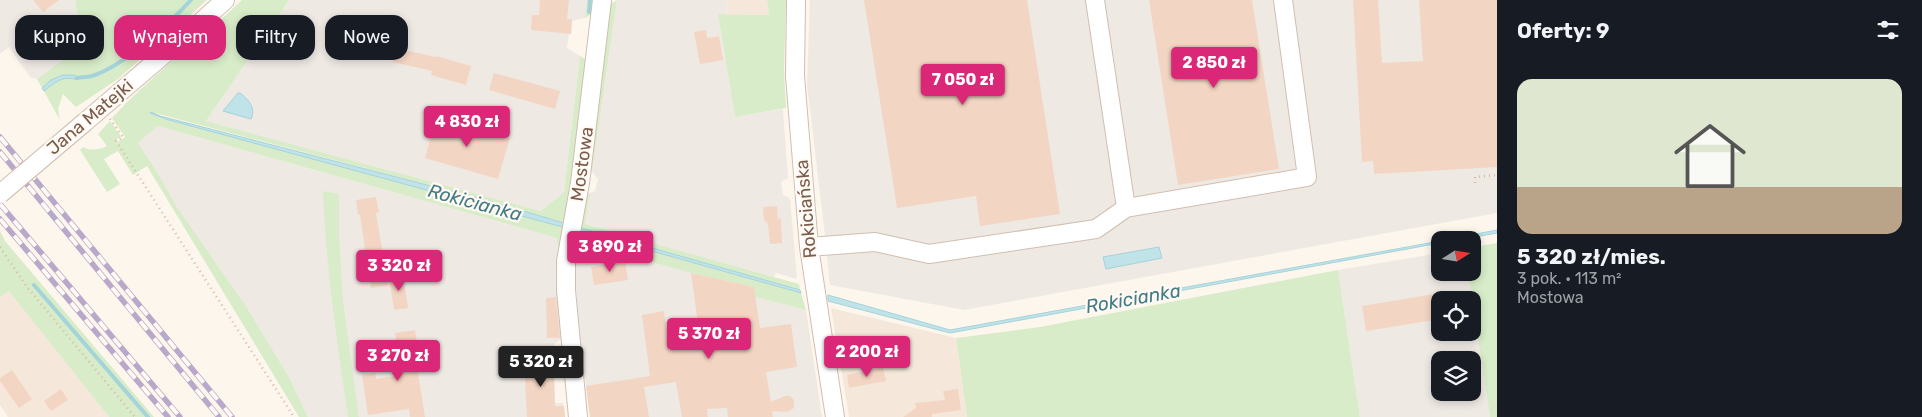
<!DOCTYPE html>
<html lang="pl">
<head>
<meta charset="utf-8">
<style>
  body { margin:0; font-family:Rubik,sans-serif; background:#242831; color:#f1f3f6; height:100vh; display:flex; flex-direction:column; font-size:19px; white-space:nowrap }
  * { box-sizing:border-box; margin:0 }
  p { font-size:16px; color:#9ea1a6 }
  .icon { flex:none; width:28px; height:28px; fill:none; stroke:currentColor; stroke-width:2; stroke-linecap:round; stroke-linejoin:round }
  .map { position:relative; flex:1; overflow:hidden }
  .sheet { display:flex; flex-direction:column; background:#171b24; width:425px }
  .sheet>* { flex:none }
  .guide { position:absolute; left:15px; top:15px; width:475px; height:45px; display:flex; gap:10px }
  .needle { width:32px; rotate:78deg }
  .buttons { position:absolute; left:1431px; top:231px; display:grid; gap:10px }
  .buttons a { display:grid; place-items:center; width:50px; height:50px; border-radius:10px; background:#171b24; box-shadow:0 2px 8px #0003; font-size:25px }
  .price { position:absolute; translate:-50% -42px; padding:0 11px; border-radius:5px; background:#db2777; color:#fff; font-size:16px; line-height:32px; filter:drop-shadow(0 1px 2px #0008) }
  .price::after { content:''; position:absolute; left:50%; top:30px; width:15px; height:11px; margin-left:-8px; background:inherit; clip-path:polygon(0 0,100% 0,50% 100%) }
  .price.on { background:#222; color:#fff }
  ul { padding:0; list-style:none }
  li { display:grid; align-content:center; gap:10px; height:265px; padding:0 20px }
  li span { display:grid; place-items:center; height:155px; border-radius:15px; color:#555 }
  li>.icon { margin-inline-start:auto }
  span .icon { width:90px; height:90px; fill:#fffc; stroke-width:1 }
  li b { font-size:21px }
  h2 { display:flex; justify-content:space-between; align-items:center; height:60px; padding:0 20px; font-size:21px }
  .pill { padding:0 18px; border-radius:15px; background:#171b24; box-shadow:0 2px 8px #0003; font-size:18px; line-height:45px }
  .pill.on { background:#db2777; color:#fff }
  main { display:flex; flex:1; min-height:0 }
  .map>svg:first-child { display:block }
</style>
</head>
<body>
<main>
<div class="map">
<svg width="1497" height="417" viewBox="0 0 1497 417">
  <rect width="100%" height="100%" fill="#fdf6ec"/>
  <!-- residential -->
  <path fill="#f5e8da" d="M 726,0 L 767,0 L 769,15 L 728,14 Z
    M 9,290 L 109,417 L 8,417 L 0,405 L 0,297 Z
    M 831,308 L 956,338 L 967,417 L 849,417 Z"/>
  <!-- industrial -->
  <path fill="#efe9e4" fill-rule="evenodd" d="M 0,0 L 75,0 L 82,46 L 37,79 L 30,77 L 9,47 L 0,54 Z
    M 289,0 L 587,0 L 585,18 L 572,21 L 571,34 L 569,34 L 567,48 L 580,56 L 564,192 L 541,211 L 206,121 Z
    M 617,0 L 726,0 L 728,14 L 718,14 L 735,117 L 783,109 L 788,178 L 781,182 L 783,195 L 790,198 L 797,279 L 776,273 L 774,277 L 585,224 L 590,193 L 595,191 L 598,179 L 592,172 Z
    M 810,0 L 1497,0 L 1497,213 L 964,310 L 830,285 L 827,256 L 832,251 L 832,239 L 825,236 L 807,84 Z
    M 158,126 L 557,238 L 562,339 L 554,344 L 555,403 L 563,403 L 564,417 L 308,417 L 289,377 L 246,306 L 177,207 L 159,175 L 138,143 Z
    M 576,241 L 691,273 L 754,287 L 755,297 L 806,310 L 822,417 L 590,417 L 575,302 L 577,297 L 576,287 L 573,283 Z
    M 1440,253 L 1440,272 L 1468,273 L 1472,300 L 1440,300 L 1440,332 L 1472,332 L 1473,301 L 1490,417 L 1360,417 L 1338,270 ZM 1440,360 L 1472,360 L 1472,392 L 1440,392 Z"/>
  <!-- green -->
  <path fill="#d8ecc9" d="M 75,0 L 207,0 L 118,79 L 76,107 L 63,94 L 58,109 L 60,120 L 37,79 L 82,46 Z
    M 242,0 L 289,0 L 206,121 L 541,211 L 564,192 L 580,56 L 589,61 L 567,224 L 493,202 L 151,112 L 169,120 L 566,228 L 560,278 L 557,238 L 158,126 L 138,143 L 159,175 L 177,207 L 246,306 L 289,377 L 308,417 L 299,417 L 147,166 L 133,175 L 118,151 L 104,159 L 120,184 L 107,192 L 80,150 L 83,147 C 90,151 99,150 107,146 L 98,134 L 110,121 L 121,136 L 115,141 L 116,143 L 125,137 L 112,118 C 151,75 200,41 242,0 Z
    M 587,0 L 595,0 L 593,13 L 585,18 Z
    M 617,0 L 592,172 L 588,171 L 609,5 Z
    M 767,0 L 786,0 L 784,69 L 786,108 L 735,117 L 718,14 L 769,15 Z
    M 323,191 L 339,194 L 339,234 L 343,302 L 359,417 L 348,417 C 337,342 326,268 323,191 Z
    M 590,193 L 585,224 L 799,284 L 800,290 L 578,227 L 585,195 Z
    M 577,230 L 801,293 L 806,310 L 755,297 L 754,287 L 691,273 L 576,241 Z
    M 0,231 L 5,241 L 154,417 L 109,417 L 9,291 L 0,297 Z
    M 1497,243 L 1497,417 L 1490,417 L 1468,273 L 1472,272 L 1473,247 Z
    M 1338,270 L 1360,417 L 967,417 L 956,338 L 1040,327 Z"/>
  <!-- water -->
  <path fill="#bfe3e8" stroke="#a5d3da" d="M 63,75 L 74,75 L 80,78 L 78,80 C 63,75 55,82 44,91 L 42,88 L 51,80 Z
    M 238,93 L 240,93 C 249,100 256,108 251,119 L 223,111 Z
    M 151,112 L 160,116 L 493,202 L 567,224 L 566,228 L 169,120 L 150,113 Z
    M 578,227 L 800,290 L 801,293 L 577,230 Z
    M 1497,230 L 1497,233 L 1458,240 L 1445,240 Z
    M 1440,241 L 1440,243 L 950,333 L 828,301 L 828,295 L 950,330 Z
    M 1159,247 L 1162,258 L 1106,269 L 1103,257 Z"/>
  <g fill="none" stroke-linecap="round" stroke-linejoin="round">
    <!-- stream -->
    <path stroke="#a5d3da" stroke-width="4" d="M 589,12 L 590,0
      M 77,78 C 82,77 88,77 92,76 C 124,66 169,24 191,0
      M 34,285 L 148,417"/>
  </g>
  <!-- building -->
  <path fill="#f3d5c3" d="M 33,0 L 59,0 L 43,12 Z
    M 540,0 L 569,0 L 567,19 L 572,19 L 571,34 L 531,30 L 532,15 L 539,15 Z
    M 864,0 L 1027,0 L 1060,214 L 980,226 L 976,196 L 897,208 Z
    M 1149,0 L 1252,0 L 1279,169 L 1178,185 Z
    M 1353,0 L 1378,0 L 1382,63 L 1423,61 L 1419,0 L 1497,0 L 1497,167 L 1374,174 L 1373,161 L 1362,162 Z
    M 706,30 L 707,38 L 719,36 L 723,60 L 700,64 L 694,32 Z
    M 396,48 L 435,57 L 436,56 L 471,66 L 466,85 L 431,75 L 432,71 L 393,62 Z
    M 494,73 L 560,91 L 555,109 L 489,90 Z
    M 436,117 L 510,138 L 498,179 L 425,158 Z
    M 376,197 L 379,212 L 376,213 L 388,285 L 371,288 L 360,215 L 358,215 L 356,200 Z
    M 777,206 L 778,219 L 781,218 L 782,243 L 770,244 L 768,224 L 764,220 L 763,207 Z
    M 625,261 L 628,280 L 594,285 L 591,267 Z
    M 691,273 L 754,287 L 760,328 L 791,324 L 797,367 L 766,372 L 771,402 L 785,396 L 790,396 L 794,400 L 794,408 L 787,412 L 772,411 L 773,417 L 728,417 L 727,408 L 707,409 L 708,417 L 682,417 L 676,382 L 644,387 L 649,417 L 590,417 L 586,386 L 650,376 L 642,315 L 664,311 L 669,350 L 701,346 Z
    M 403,275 L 408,308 L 394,310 L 389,277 Z
    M 1440,293 L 1440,319 L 1366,331 L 1362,306 Z
    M 556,297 L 560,338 L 547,338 L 546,298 Z
    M 415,330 L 421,366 L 417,367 L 425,417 L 410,417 L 409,409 L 368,415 L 362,375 L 375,373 L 376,379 L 401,375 L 395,333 Z
    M 553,356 L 555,406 L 564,406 L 565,417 L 527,417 L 524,358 Z
    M 883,367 L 886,381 L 849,388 L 847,375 Z
    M 12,370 L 32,399 L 19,408 L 0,381 L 0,378 Z
    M 61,389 L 68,400 L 51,411 L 44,401 Z
    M 958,389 L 961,410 L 932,414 L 932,417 L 903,417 L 916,408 L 915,403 L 945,400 L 943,391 Z"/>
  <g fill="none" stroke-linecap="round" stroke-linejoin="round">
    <!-- minor casing -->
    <g stroke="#d1beb0" stroke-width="20">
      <path id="minor" d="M 796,0 L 795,76 L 809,247 L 835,417
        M 1095,0 L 1126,208
        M 85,122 L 189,33 L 225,0
        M 809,247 L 875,242 L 929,254 L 1096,229 L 1126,208 L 1307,177 L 1283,0
        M 578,417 L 566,290 L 566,261 L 580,183 L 602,0"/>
    </g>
    <!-- path -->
    <path stroke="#d9b8a5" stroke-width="2.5" stroke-dasharray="1 4" stroke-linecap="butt" d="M 110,119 L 123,137 L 116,141 L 294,417
      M 1475,183 L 1475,177 L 1497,175
      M 0,247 L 27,287 L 135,417"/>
    <!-- minor -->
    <use href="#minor" stroke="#fff" stroke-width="18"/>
    <!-- rail casing -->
    <g stroke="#b9a8c9" stroke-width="5.5">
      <path id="rail" d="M 0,137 L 232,417
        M 0,152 L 219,417
        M 0,204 L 180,417
        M 0,219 L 168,417"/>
    </g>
    <!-- rail -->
    <use href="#rail" stroke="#fffaf3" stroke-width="4" stroke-dasharray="11" stroke-linecap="butt"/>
    <!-- minor-bridge casing -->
    <g stroke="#d1beb0" stroke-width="20" stroke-linecap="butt">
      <path id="minor-bridge" d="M 0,194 L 85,122"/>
    </g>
    <!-- minor-bridge -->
    <use href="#minor-bridge" stroke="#fff" stroke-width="18"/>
  </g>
  <g text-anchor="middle" stroke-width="4.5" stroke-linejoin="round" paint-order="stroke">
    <!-- street labels -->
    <g font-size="18" fill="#7a5c4d" stroke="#fffaf3">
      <text transform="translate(90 117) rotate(-40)" y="6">Jana Matejki</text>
      <text transform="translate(582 164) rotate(-82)" y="6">Mostowa</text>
      <text transform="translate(806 209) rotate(-95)" y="6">Rokiciańska</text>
    </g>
    <!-- water labels -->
    <g font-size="19" font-style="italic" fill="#437c86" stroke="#fffaf3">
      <text transform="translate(475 202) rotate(15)" y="7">Rokicianka</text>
      <text transform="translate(1133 298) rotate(-10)" y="7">Rokicianka</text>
    </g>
  </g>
</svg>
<div class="buttons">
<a><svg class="needle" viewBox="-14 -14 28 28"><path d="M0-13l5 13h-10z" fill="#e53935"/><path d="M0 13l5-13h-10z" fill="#9ea1a6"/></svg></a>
<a><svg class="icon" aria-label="locate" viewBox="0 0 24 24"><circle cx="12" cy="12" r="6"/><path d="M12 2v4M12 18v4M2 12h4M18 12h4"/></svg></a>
<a><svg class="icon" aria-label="layers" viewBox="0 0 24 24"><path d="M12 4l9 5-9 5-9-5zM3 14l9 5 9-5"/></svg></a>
</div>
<b class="price" style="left:1214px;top:89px">2 850 zł</b>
<b class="price" style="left:963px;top:106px">7 050 zł</b>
<b class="price" style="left:467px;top:148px">4 830 zł</b>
<b class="price" style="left:610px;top:273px">3 890 zł</b>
<b class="price" style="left:399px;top:292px">3 320 zł</b>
<b class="price" style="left:709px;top:360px">5 370 zł</b>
<b class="price" style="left:867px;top:378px">2 200 zł</b>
<b class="price" style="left:398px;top:382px">3 270 zł</b>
<b class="price on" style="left:541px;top:388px">5 320 zł</b>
<div class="guide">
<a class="pill">Kupno</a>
<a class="pill on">Wynajem</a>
<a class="pill">Filtry</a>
<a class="pill">Nowe</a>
</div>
</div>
<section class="sheet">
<h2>Oferty: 9<svg class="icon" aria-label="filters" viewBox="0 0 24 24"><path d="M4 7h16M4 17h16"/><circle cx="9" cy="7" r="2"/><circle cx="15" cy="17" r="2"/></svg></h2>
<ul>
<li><span style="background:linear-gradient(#dfe7d0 70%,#b9a48a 0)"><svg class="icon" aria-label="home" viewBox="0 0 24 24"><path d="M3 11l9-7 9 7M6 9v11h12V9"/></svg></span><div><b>5 320 zł/mies.</b><p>3 pok. · 113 m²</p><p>Mostowa</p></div></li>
</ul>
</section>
</main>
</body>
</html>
